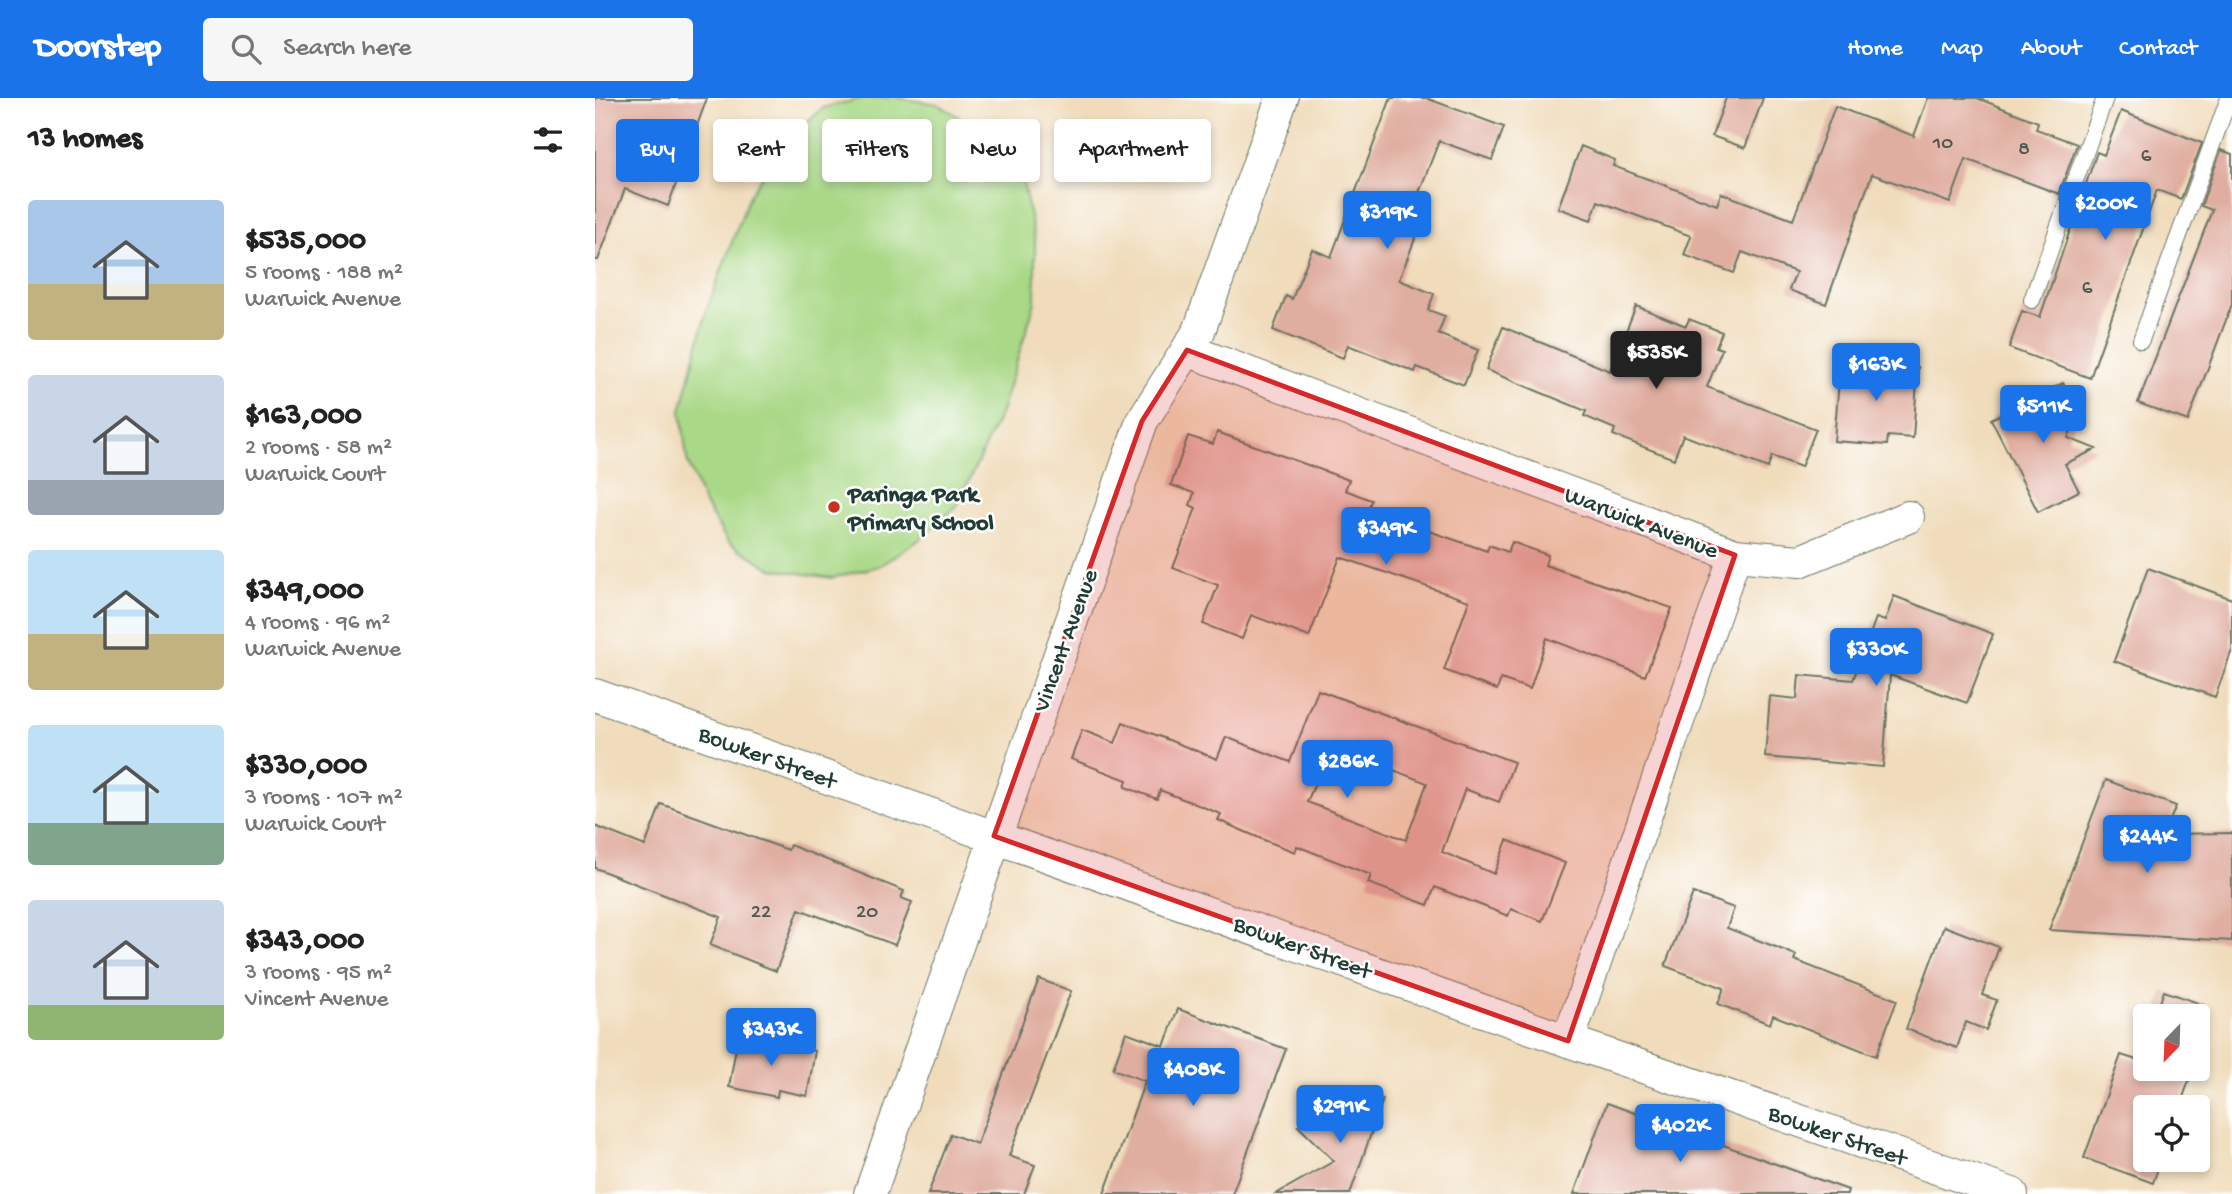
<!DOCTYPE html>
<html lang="en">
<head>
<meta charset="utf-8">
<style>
  body { margin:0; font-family:"Gochi Hand",sans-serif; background:#f6f6f6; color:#222; height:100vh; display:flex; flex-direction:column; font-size:26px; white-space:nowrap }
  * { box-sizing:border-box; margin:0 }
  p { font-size:23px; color:#767676 }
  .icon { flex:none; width:38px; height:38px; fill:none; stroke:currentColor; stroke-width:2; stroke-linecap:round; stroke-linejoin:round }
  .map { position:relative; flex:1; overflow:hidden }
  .details { display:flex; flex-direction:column; background:#fff; width:595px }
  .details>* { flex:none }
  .banner { position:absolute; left:21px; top:21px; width:665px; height:63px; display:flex; gap:14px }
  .needle { width:46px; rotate:203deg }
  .tools { position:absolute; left:1538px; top:906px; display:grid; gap:14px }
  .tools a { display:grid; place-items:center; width:77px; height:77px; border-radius:7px; background:#fff; box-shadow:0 4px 10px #0003; font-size:35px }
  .price { position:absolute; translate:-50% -60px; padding:0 16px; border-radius:7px; background:#1a73e8; color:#fff; font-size:23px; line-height:46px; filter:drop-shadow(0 2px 4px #0008) }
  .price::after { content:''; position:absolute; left:50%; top:42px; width:21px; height:16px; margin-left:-10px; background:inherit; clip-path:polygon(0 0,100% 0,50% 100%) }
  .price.on { background:#222; color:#fff }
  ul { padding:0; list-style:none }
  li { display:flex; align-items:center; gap:21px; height:175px; padding:0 28px }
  li span { display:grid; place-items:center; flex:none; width:196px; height:140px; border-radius:7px; color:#555 }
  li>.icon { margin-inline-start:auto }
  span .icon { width:84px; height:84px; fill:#fffc; stroke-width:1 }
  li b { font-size:30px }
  h2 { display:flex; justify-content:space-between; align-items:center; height:84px; padding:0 28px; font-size:30px }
  .chip { padding:0 24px; border-radius:7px; background:#fff; box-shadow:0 4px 10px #0003; font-size:24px; line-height:63px }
  .chip.on { background:#1a73e8; color:#fff }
  header { display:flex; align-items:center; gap:42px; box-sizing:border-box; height:98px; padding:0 35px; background:#1a73e8; color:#fff }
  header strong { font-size:33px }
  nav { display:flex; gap:38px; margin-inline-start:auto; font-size:24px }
  .search { width:490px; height:63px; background:#f6f6f6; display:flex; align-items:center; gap:18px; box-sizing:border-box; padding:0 24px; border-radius:7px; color:#767676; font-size:26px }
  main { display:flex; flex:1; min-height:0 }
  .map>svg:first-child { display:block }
</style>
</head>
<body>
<header>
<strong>Doorstep</strong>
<div class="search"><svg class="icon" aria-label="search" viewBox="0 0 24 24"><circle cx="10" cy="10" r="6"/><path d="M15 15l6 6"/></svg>Search here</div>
<nav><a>Home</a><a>Map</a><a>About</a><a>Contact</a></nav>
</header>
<main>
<section class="details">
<h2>13 homes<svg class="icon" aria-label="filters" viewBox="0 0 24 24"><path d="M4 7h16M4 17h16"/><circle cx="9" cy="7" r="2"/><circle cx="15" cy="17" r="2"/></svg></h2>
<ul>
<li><span style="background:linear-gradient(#a9c7e8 60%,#c2b280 0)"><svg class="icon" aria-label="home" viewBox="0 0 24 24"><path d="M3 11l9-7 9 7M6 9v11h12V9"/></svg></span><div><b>$535,000</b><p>5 rooms · 188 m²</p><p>Warwick Avenue</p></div></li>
<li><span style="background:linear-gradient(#c9d6e8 75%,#9aa5b1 0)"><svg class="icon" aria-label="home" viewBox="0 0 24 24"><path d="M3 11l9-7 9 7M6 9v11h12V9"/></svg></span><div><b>$163,000</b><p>2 rooms · 58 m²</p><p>Warwick Court</p></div></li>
<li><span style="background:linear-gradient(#bfe0f5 60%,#c2b280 0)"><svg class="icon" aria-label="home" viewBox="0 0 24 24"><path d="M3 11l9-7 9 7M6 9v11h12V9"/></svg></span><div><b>$349,000</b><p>4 rooms · 96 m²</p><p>Warwick Avenue</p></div></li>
<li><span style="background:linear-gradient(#bfe0f5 70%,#7fa58c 0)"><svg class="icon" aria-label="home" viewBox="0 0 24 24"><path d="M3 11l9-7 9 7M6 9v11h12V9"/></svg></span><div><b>$330,000</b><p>3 rooms · 107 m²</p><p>Warwick Court</p></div></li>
<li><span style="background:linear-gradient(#c9d6e8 75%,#8fb573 0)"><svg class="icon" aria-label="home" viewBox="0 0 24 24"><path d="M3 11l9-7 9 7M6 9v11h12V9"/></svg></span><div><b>$343,000</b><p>3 rooms · 95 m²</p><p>Vincent Avenue</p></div></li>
</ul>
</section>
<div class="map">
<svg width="1637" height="1096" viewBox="0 0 1637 1096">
  <rect width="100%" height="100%" fill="#fff"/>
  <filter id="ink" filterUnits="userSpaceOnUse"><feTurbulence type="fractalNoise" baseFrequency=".0143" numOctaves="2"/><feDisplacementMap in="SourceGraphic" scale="14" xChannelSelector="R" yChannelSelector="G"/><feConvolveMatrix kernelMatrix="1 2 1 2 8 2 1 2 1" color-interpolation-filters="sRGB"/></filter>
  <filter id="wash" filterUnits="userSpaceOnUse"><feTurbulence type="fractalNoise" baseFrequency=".00686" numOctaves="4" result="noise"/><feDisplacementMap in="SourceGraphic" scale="28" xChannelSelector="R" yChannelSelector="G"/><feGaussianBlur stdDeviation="1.57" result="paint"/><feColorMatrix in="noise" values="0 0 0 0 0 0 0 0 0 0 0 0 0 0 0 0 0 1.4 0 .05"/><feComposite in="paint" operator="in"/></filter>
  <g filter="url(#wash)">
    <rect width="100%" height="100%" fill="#f0dcbb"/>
    <!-- green -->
    <path fill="#a9d886" stroke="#648a5d" stroke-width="2" d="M 269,0 L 304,0 L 343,6 L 395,38 L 427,80 L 440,143 L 440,204 L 406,314 L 362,408 L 324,442 L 284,468 L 237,480 L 177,471 L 133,444 L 108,403 L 92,362 L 86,313 L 112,211 L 155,96 L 192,41 L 228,10 Z"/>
    <g id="blocks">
      <!-- building -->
      <path fill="#e0aea0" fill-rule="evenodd" d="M 0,0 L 112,0 L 73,108 L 30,91 L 3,162 L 0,162 Z
        M 796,0 L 831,0 L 909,29 L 897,62 L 844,43 L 820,105 L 832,110 L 804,182 L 839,196 L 833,212 L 850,218 L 843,236 L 883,252 L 869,287 L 822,269 L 820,274 L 753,247 L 748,260 L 678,232 L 691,198 L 697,201 L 717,151 L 736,159 Z
        M 1131,0 L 1168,0 L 1150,50 L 1117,38 Z
        M 1333,0 L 1382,0 L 1443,24 L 1441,31 L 1482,46 L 1464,96 L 1371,61 L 1355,105 L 1277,76 L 1231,206 L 1194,192 L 1201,174 L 1147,154 L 1139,175 L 1089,157 L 1096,138 L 1003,103 L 996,122 L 963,110 L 986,48 L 1020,62 L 1018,68 L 1122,107 L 1126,95 L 1198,122 L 1240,8 L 1319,38 Z
        M 1526,13 L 1607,45 L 1586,101 L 1562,92 L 1495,280 L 1414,250 L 1427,213 L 1445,219 L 1502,54 L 1509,57 Z
        M 1626,52 L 1637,56 L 1637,206 L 1593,323 L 1543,305 L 1617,112 L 1606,108 Z
        M 1041,208 L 1091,228 L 1094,221 L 1127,234 L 1121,249 L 1127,251 L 1112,289 L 1221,331 L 1206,369 L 1177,358 L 1173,370 L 1088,337 L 1079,361 L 1018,337 L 1020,331 L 989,318 L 991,313 L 891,272 L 908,229 L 1015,273 Z
        M 1252,264 L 1323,269 L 1318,340 L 1293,338 L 1292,347 L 1239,343 L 1244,282 L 1251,283 Z
        M 1468,285 L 1483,313 L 1473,340 L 1501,351 L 1470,366 L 1484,393 L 1443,414 L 1396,321 Z
        M 622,334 L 754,382 L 750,392 L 776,402 L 773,412 L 892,453 L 894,447 L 913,454 L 917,444 L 953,457 L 950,467 L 1077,510 L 1050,578 L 952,540 L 935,591 L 906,581 L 902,592 L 849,572 L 874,503 L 745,459 L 714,539 L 656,517 L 647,541 L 608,526 L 623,487 L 578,470 L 601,410 L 595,407 L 599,395 L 576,387 L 593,338 L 618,346 Z
        M 1553,470 L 1637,501 L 1637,552 L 1620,599 L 1519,563 Z
        M 1299,498 L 1398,536 L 1372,605 L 1295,577 L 1288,669 L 1170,659 L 1175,598 L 1202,601 L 1204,577 L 1258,582 L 1281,520 L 1290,523 Z
        M 723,592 L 919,664 L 904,704 L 870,691 L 847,754 L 899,776 L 912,742 L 970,765 L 947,823 L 916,811 L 913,818 L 840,789 L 833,807 L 773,785 L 776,777 L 702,748 L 700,754 L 669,742 L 623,722 L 626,716 L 565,692 L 562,701 L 530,689 L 532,682 L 476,661 L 487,632 L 520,645 L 528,624 L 622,661 L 631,639 L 695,664 ZM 736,648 L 832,685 L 811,742 L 712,704 Z
        M 1511,682 L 1581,708 L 1569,736 L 1637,735 L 1637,843 L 1454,832 Z
        M 66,706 L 193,752 L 195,747 L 309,793 L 306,800 L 317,804 L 300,847 L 204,811 L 181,873 L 115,847 L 126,819 L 0,770 L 0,728 L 50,748 Z
        M 1098,795 L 1139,810 L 1132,830 L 1201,857 L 1199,862 L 1302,902 L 1281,958 L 1178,917 L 1175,926 L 1123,906 L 1129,890 L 1070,868 Z
        M 1349,828 L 1404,849 L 1387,897 L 1402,902 L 1391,932 L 1371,924 L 1362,950 L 1311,931 Z
        M 444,881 L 476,893 L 414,1058 L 440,1067 L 429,1096 L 333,1096 L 356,1036 L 382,1046 Z
        M 1569,893 L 1609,907 L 1603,923 L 1603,919 L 1560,919 Z
        M 583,911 L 691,951 L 637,1096 L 509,1096 L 550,983 L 518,971 L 531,934 L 569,948 Z
        M 143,938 L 220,953 L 212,998 L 183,992 L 182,999 L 134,989 Z
        M 1550,948 L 1550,971 L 1587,971 L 1585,976 L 1595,980 L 1584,1010 L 1550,1010 L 1550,1062 L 1566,1062 L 1558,1085 L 1489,1060 L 1526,957 L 1545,963 Z
        M 768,994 L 788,1001 L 755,1096 L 681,1096 L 739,1063 L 703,1028 L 749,1007 L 752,998 Z
        M 1012,1005 L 1253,1092 L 1252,1096 L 979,1096 Z"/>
    </g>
  </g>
  <g filter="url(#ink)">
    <use href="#blocks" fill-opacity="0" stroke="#687563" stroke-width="2"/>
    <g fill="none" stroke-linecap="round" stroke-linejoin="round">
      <!-- service casing -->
      <g stroke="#687563" stroke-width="18">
        <path id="service" d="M 1437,202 L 1510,0
          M 1546,242 L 1634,0"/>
      </g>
      <!-- minor casing -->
      <g stroke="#687563" stroke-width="34">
        <path id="minor" d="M 592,252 L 1140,457 L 973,943
          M 1140,457 L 1205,463 L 1313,419
          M 0,597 L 973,943 L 1417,1096
          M 275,1096 L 547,323 L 604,233 L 687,0"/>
      </g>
      <!-- service -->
      <use href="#service" stroke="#fff" stroke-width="16"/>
      <!-- minor -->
      <use href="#minor" stroke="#fff" stroke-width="32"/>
    </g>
  </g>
  <!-- marked area -->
  <path fill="#d62828" fill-opacity="0.2" stroke="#d62828" stroke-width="5" stroke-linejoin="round" d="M 592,252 L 1140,457 L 973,943 L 399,738 L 547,323 Z"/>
  <!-- markers -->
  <circle fill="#c8321e" stroke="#fff" stroke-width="2.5" cx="239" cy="409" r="7"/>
  <g text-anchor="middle" stroke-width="5" stroke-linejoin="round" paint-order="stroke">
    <!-- number labels -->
    <g font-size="21" fill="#4f594f">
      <text x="1348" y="50">10</text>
      <text x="1429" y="56">8</text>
      <text x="1551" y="63">6</text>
      <text x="1492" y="195">6</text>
      <text x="166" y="819">22</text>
      <text x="272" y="819">20</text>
    </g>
    <!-- poi labels -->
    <g font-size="24" font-weight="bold" fill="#1f3d34" stroke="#fff" text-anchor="start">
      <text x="253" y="403">Paringa Park<tspan x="253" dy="28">Primary School</tspan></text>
    </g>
    <!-- street labels -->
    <g font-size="24" fill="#1f3d34" stroke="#fff">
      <text transform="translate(1047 423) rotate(21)" y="8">Warwick Avenue</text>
      <text transform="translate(469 542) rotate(-70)" y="8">Vincent Avenue</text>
      <text transform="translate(173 658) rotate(20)" y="8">Bowker Street</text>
      <text transform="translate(708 848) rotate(20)" y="8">Bowker Street</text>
      <text transform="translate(1243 1036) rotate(19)" y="8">Bowker Street</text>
    </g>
  </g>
</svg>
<div class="tools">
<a><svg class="needle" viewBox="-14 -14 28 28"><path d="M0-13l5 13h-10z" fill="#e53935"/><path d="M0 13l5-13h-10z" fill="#767676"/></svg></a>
<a><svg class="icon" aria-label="locate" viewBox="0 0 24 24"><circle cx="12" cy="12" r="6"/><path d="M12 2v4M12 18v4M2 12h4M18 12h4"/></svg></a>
</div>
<b class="price" style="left:1510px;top:144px">$200K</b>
<b class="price" style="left:792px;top:153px">$319K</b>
<b class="price on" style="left:1061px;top:293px">$535K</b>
<b class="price" style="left:1281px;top:305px">$163K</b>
<b class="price" style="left:1448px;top:347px">$511K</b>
<b class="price" style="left:791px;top:469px">$349K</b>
<b class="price" style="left:1281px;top:590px">$330K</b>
<b class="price" style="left:752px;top:702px">$286K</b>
<b class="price" style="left:1552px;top:777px">$244K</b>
<b class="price" style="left:176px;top:970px">$343K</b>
<b class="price" style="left:598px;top:1010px">$408K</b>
<b class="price" style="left:745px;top:1047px">$291K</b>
<b class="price" style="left:1085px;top:1066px">$402K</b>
<div class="banner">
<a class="chip on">Buy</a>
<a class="chip">Rent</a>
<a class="chip">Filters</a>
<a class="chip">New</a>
<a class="chip">Apartment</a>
</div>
</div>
</main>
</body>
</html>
